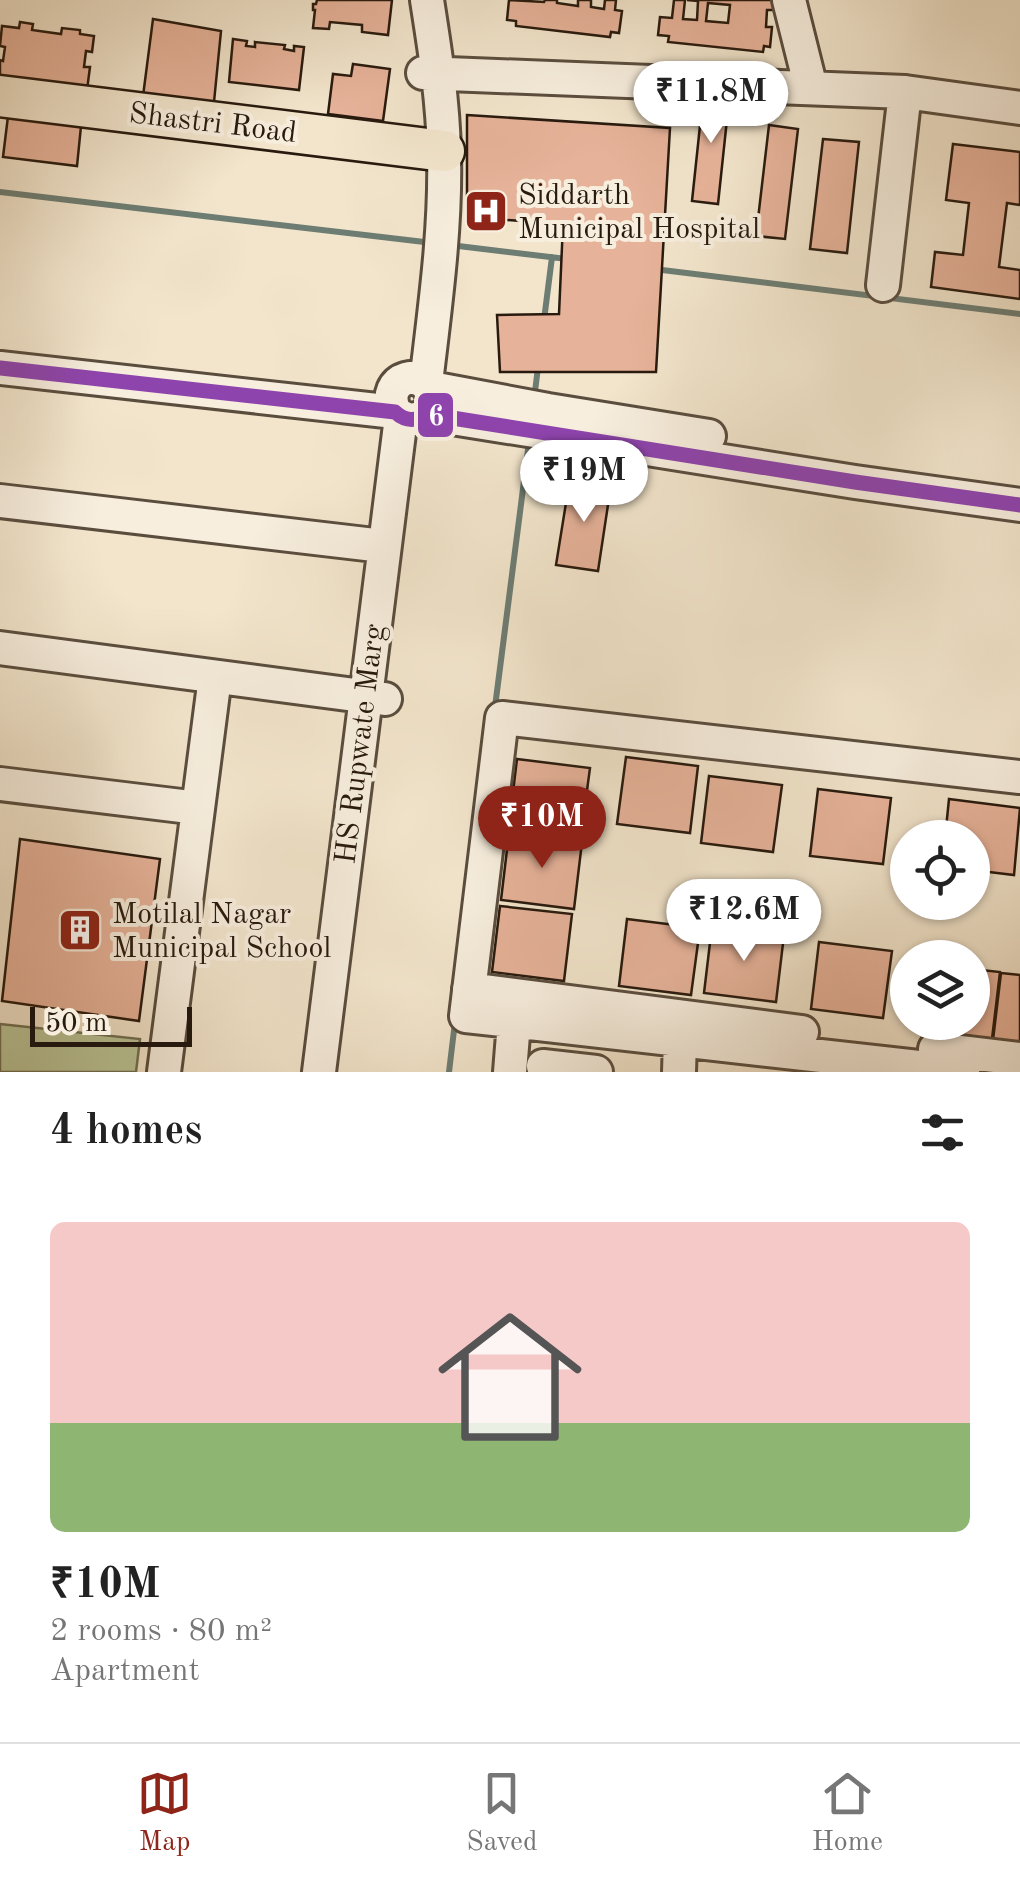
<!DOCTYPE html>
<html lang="en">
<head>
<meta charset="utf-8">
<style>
  body { margin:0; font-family:"Old Standard TT",serif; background:#f6f6f6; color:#222; height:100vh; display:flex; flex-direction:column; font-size:38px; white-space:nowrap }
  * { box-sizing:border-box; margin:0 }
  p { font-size:32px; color:#767676 }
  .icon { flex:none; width:55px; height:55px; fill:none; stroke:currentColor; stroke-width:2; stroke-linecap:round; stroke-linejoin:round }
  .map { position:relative; height:1072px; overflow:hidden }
  .panel { display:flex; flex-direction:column; background:#fff; flex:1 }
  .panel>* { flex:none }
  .fabs { position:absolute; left:890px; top:820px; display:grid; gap:20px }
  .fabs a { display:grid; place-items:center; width:100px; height:100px; border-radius:50%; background:#fff; box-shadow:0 2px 8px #0004; font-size:50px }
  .scale { position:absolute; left:30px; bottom:25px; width:162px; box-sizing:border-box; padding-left:10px; border:5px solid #281a0e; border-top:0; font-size:28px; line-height:35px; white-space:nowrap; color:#281a0e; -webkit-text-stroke:8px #f7eede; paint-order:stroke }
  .price { position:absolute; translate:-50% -85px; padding:0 22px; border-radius:35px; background:#fff; color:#222; font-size:32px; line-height:65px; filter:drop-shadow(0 2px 5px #0008) }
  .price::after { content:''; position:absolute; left:50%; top:60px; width:30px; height:22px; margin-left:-15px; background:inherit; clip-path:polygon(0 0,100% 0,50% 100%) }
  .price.current { background:#8f2418; color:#fff }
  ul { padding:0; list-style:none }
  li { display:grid; align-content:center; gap:20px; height:530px; padding:0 50px }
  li+li { border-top:2px solid #e0e0e0 }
  li span { display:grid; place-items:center; height:310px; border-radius:15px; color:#555 }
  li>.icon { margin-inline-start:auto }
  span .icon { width:180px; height:180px; fill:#fffc; stroke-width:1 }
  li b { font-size:42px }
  h2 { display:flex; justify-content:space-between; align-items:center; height:120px; padding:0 50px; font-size:42px }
  .tab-bar { display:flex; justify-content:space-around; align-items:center; height:140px; border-top:2px solid #e0e0e0; background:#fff; font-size:28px; color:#767676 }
  .tab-bar a { display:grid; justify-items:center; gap:5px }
  .tab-bar .current { color:#8f2418 }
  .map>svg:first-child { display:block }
</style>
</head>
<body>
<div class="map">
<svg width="1020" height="1072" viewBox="0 0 1020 1072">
  <rect width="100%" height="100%" fill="#f2e5cc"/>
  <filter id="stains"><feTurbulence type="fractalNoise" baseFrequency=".002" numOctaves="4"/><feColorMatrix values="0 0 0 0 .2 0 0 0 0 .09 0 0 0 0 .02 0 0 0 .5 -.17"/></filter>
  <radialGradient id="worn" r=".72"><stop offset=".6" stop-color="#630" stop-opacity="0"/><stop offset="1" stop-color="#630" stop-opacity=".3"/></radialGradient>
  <!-- green -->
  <path fill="#bac598" stroke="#717053" stroke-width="2.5" d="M 0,1024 L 140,1039 L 136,1072 L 0,1072 Z"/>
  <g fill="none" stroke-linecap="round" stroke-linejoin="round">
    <!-- stream -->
    <path stroke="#6d7d73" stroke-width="6" d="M 0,192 L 433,243
      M 450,245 L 567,259
      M 654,269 L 1020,314
      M 544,320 L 552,257
      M 534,400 L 538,367
      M 495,707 L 529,442
      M 449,1072 L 455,1022"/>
  </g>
  <!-- building -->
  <path fill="#e6b299" stroke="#281a0e" stroke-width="2.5" fill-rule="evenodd" d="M 317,0 L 392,0 L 388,35 L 362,32 L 362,25 L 330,22 L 329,29 L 313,28 L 315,10 L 313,10 L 313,4 L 316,4 Z
    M 509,0 L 544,2 L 545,0 L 557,0 L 557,3 L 578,6 L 578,0 L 591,0 L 591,7 L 604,9 L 605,0 L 616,0 L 615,10 L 622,11 L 619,33 L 611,32 L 610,37 L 516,26 L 516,21 L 507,20 Z
    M 674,0 L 685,0 L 683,19 L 697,20 L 698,1 L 687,0 L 776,0 L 775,10 L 767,10 L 766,27 L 772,27 L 770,47 L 764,46 L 763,52 L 668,42 L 669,36 L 658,35 L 660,17 L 672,18 ZM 708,3 L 730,5 L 728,23 L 706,21 Z
    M 153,19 L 221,31 L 214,102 L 143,96 Z
    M 20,22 L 33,24 L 32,30 L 61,34 L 62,28 L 80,30 L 80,34 L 94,36 L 92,52 L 86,51 L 84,67 L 90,67 L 87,90 L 0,79 L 0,60 L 3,61 L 5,47 L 0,46 L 2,26 L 19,28 Z
    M 233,39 L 247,41 L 246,46 L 255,47 L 255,42 L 285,45 L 284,49 L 294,51 L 294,46 L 304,47 L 299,90 L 229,82 Z
    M 353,64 L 390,69 L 383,121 L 328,114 L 333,74 L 351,76 Z
    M 704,88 L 730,91 L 718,204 L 692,201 Z
    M 9,108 L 82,116 L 77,166 L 3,157 Z
    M 467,115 L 670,128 L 656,372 L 500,372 L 497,315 L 559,314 L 563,224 L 467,217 Z
    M 769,125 L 798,129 L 785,239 L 756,236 Z
    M 823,139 L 859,142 L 847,253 L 810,249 Z
    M 953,144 L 1020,152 L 1020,205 L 1007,203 L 999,267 L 1020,270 L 1020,299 L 931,287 L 935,252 L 963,255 L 969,203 L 946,200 Z
    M 570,478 L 611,485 L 598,571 L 556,565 Z
    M 626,757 L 698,766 L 690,833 L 617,824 Z
    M 517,759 L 590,768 L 581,835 L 509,825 Z
    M 709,776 L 782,785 L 773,852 L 701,843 Z
    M 818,789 L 891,798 L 883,864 L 810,856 Z
    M 949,799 L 1020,808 L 1014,875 L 972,870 L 972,838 L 945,838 Z
    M 509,833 L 582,842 L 574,909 L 501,900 Z
    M 20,839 L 160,859 L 139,1021 L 2,1001 Z
    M 500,906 L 572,914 L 564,981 L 492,972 Z
    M 627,919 L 700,928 L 691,995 L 619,986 Z
    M 712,926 L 784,935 L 776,1002 L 704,993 Z
    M 819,942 L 892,951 L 883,1018 L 811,1009 Z
    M 972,969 L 1000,972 L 992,1039 L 920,1030 L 921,1022 L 972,1022 Z
    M 1001,973 L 1020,975 L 1020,1043 L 993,1040 Z"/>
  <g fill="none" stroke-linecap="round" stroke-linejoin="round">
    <!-- minor casing -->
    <g stroke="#5a4d3e" stroke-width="38">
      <path id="minor" d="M 789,0 L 811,88
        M 423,73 L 905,92 L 1020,108
        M 883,285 L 905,92
        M 0,368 L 395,412 C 405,421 415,422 427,414 L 855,482 L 1020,505
        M 426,383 C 435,306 446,230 444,153 C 443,101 435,51 427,0
        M 431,388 L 548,410 L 709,436
        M 395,412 C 378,377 429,362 433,401
        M 0,501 L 383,546
        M 0,648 L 385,699
        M 0,784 L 198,808
        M 469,989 L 802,1032
        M 935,1049 L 1020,1059
        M 543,1066 L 596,1072
        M 164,1072 L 215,677
        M 319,1072 L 401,417
        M 510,1072 L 514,1022
        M 679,1072 L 680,1040
        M 963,1072 L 466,1016 L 502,718 L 1020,777"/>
    </g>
    <!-- major casing -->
    <g stroke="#281a0e" stroke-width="45">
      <path id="major" d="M 0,96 L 444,151"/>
    </g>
    <!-- minor -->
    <use href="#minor" stroke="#f7eede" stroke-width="32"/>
    <!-- major -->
    <use href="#major" stroke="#f2e5cc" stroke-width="40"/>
    <!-- bus-1 casing -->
    <g stroke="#f7eede" stroke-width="22">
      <path id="bus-1" d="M 0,368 L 395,412 C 405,421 415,422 427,414 L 855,482 L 1020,505"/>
    </g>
    <!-- bus-1 -->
    <use href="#bus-1" stroke="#8e44ad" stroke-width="15"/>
  </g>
  <!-- icons -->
  <defs>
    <g id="hospital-square" transform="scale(2.25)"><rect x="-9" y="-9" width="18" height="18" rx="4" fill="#8f2418" stroke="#f7eede"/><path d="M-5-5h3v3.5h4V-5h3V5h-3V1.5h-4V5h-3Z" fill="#fff"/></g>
    <g id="building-square" transform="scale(2.25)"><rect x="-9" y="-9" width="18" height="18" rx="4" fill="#8f2418" stroke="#f7eede"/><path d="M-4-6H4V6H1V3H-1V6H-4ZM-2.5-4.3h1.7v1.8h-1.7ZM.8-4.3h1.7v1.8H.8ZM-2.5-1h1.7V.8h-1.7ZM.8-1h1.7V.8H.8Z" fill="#fff"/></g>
  </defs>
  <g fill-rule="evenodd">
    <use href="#hospital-square" x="486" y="211"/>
    <use href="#building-square" x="80" y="930"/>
  </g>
  <g text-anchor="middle" stroke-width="8" stroke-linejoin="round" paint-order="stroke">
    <!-- street labels -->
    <g font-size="30" fill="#281a0e" stroke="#f7eede">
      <text transform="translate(213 122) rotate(7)" y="10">Shastri Road</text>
      <text transform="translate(359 744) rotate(-83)" y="10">HS Rupwate Marg</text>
    </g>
    <!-- poi labels -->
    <g font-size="30" fill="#281a0e" stroke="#f7eede" text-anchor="start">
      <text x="518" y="204">Siddarth<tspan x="518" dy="34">Municipal Hospital</tspan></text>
      <text x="112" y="923">Motilal Nagar<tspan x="112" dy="34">Municipal School</tspan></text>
    </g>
  </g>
  <rect stroke="#f7eede" stroke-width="4" x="416" y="391" width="39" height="48" rx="10" fill="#8e44ad"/>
  <g font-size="28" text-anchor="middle" font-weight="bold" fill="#fff">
    <text x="436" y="425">6</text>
  </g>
  <rect width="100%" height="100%" filter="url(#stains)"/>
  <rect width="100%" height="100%" fill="url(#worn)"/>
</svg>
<div class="fabs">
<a><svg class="icon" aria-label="locate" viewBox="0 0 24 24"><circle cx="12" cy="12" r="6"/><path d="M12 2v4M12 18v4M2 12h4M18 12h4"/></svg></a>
<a><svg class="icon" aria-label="layers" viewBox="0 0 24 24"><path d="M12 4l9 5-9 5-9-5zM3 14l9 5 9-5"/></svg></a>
</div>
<div class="scale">50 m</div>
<b class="price" style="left:711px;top:146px">₹11.8M</b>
<b class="price" style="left:584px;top:525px">₹19M</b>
<b class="price current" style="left:542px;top:871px">₹10M</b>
<b class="price" style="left:744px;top:964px">₹12.6M</b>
</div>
<section class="panel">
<h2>4 homes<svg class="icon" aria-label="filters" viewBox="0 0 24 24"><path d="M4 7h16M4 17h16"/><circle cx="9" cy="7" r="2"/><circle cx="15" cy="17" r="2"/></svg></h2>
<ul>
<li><span style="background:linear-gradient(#f6c9c9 65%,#8fb573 0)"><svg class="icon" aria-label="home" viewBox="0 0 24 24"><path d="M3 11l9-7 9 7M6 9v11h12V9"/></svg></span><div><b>₹10M</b><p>2 rooms · 80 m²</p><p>Apartment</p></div></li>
</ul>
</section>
<nav class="tab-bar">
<a class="current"><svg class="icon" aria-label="map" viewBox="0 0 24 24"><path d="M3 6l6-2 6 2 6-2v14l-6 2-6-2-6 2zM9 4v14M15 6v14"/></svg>Map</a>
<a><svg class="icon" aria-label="saved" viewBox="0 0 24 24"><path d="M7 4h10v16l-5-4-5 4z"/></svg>Saved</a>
<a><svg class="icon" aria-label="home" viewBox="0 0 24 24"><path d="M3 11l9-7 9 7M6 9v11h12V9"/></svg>Home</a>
</nav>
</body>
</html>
